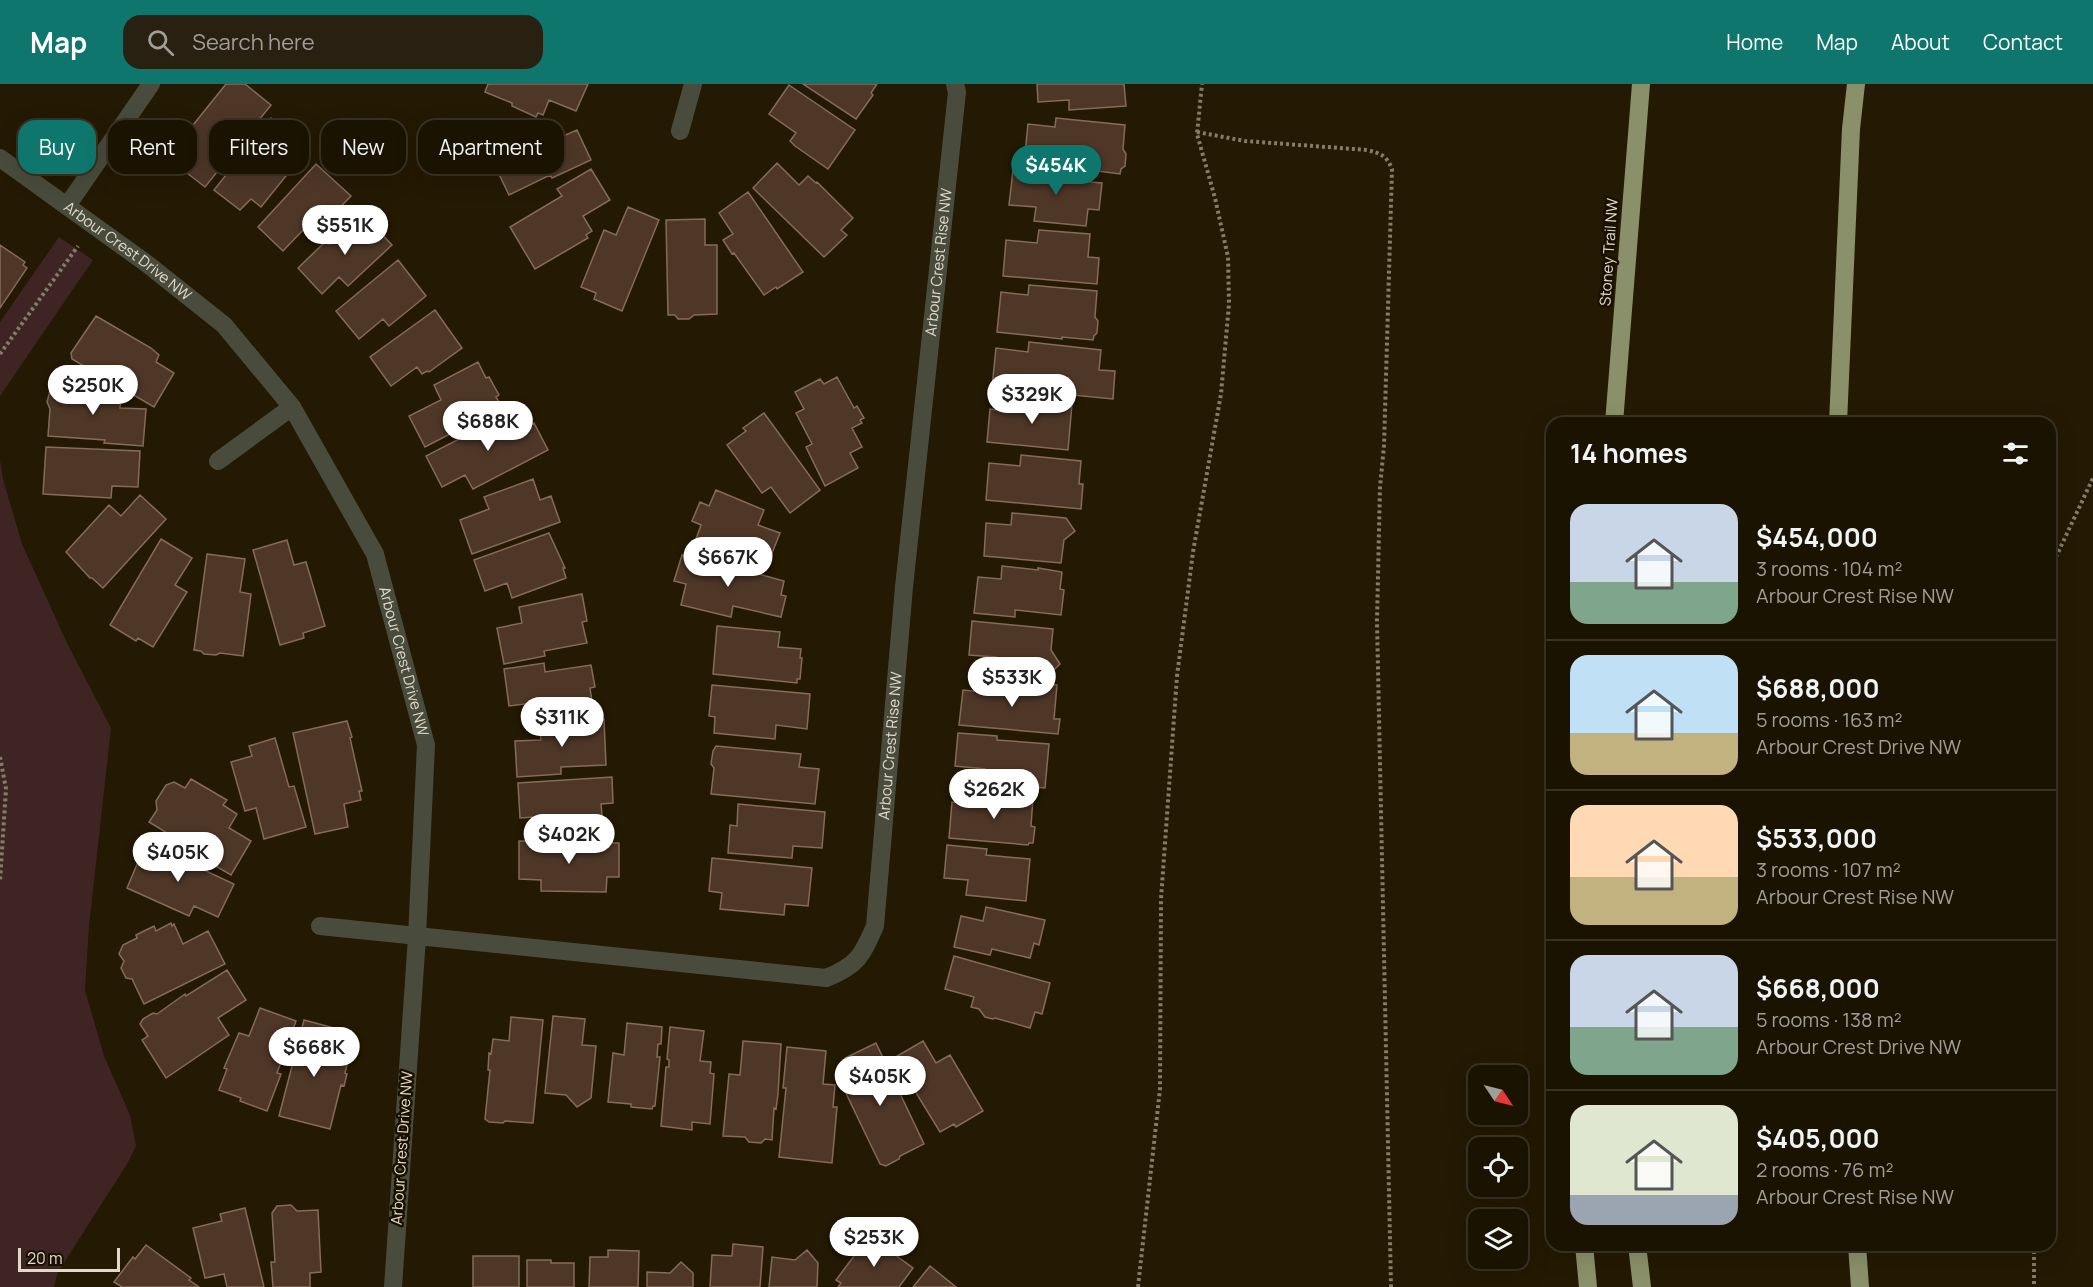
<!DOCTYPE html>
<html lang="en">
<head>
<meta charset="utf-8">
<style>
  body { margin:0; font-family:Manrope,sans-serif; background:#282011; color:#f1f3f6; height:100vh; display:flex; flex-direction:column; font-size:22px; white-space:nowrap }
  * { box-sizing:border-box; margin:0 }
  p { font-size:20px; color:#a09e99 }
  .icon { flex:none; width:33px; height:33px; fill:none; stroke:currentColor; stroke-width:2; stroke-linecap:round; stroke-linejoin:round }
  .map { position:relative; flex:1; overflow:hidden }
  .panel { position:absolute; left:1546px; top:333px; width:510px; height:834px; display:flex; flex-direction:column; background:#1b1302; border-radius:18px; box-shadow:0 6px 24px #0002,0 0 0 2px #393224 }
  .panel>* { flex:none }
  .banner { position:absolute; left:18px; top:36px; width:570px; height:54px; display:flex; gap:12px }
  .needle { width:39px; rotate:125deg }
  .tools { position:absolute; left:1468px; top:981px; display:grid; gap:12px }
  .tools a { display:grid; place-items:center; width:60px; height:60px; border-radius:12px; background:#1b1302; box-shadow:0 6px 24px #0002,0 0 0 2px #393224; font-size:30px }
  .scale { position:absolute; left:18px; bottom:15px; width:102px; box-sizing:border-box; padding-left:6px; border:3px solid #e1dacb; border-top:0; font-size:16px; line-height:21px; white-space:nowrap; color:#e1dacb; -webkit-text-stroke:4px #1a1000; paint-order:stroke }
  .price { position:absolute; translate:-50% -51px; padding:0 14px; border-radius:21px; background:#fff; color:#222; font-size:20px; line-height:39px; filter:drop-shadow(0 2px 3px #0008) }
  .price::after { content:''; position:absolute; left:50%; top:36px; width:18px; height:14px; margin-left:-9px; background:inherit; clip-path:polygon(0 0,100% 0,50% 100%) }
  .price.current { background:#0f766e; color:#fff }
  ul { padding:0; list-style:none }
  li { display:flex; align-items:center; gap:18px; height:150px; padding:0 24px }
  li+li { border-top:2px solid #393224 }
  li span { display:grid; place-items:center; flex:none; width:168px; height:120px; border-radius:18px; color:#555 }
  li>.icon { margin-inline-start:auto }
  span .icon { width:72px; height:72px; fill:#fffc; stroke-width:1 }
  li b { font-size:26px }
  h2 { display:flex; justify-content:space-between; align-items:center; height:72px; padding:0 24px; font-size:26px }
  .pill { padding:0 21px; border-radius:18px; background:#1b1302; box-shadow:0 6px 24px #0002,0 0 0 2px #393224; font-size:21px; line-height:54px }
  .pill.current { background:#0f766e; color:#fff }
  header { display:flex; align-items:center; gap:36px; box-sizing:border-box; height:84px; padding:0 30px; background:#0f766e; color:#fff }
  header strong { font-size:28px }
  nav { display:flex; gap:33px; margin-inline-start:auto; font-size:21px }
  .search { width:420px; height:54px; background:#282011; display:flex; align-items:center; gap:15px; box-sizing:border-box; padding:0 21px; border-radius:18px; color:#a09e99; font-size:22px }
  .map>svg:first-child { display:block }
</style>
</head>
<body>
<header>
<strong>Map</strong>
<div class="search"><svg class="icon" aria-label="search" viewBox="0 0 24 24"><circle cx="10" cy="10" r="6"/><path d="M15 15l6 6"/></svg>Search here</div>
<nav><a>Home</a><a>Map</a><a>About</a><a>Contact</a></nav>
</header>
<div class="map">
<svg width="2093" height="1203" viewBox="0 0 2093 1203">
  <rect width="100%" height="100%" fill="#241902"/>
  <!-- green -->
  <path fill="#3e2523" d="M 59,153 L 93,176 L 0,312 L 0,238 Z
    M 0,376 L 3,395 L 22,460 L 66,557 L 111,644 L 89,842 L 85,906 L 104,972 L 130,1031 L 136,1062 L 127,1080 L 58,1188 L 54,1203 L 0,1203 Z"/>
  <!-- building -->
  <path fill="#4e3727" stroke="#856b59" stroke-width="1.5" d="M 226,0 L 245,0 L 271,21 L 205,103 L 178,82 L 188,70 L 177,61 Z
    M 488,0 L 588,0 L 576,27 L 549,16 L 543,31 L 538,29 L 536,33 L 512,22 L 512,19 L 485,8 Z
    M 803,0 L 877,0 L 871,9 L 873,11 L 856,35 Z
    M 1037,0 L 1124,0 L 1126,22 L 1069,26 L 1069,16 L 1038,18 Z
    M 789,1 L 855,46 L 828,85 L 795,62 L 790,57 L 796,49 L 769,30 Z
    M 271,34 L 291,49 L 284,58 L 302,72 L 261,123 L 251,115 L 240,126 L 214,106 Z
    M 1056,34 L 1125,41 L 1123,65 L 1126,70 L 1125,82 L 1121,85 L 1120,90 L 1090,86 L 1090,89 L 1076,87 L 1076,85 L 1024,80 L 1028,40 L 1055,43 Z
    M 539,39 L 545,42 L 552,57 L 577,46 L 591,76 L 552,94 L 550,91 L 509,111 L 496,84 L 492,82 L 486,64 Z
    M 777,79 L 799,101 L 808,92 L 816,99 L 817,98 L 853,134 L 841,146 L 847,151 L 824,173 L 753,104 Z
    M 316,80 L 351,112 L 312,152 L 304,145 L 283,167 L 258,143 Z
    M 591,85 L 610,116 L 583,132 L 592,147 L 586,151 L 588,154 L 535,185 L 510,143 L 562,112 L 557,105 Z
    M 1013,86 L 1091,93 L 1090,98 L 1102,99 L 1099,126 L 1088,125 L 1086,142 L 1034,137 L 1036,123 L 1009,121 Z
    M 748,108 L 803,188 L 777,205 L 776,203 L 764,211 L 734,169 L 732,170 L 723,156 L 733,150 L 719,129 Z
    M 628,123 L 659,136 L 622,227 L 594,215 L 596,209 L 581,203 L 604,146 L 616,151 Z
    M 359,131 L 372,144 L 374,142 L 392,161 L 348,202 L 339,193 L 322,210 L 298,184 L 326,157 L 329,160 Z
    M 705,135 L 705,161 L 717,161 L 717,230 L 694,231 L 689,235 L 678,235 L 675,231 L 668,231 L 666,136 Z
    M 1039,146 L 1090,150 L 1088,173 L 1099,174 L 1097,200 L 1003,192 L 1006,156 L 1037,159 Z
    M 0,161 L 25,178 L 23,181 L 27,184 L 0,224 Z
    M 398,176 L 426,212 L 389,242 L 383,235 L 359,255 L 336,227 Z
    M 1029,201 L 1097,207 L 1095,233 L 1098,237 L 1097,249 L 1094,252 L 1093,256 L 1062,253 L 1062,255 L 997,248 L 1001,208 L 1028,211 Z
    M 435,226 L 462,264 L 429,288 L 427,287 L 422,290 L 417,283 L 391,302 L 370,273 Z
    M 96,232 L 151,264 L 159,271 L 156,278 L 174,289 L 154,323 L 72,275 L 71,269 Z
    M 1029,258 L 1101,266 L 1099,286 L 1115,287 L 1113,315 L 992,303 L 996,264 L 1028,268 Z
    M 478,278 L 486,294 L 489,293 L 499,311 L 496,313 L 502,323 L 425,363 L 409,332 L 441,316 L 434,301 Z
    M 837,293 L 854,324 L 857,322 L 864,334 L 860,336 L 862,339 L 852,344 L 862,363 L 850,369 L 858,384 L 825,402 L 806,363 L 812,360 L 796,329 L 804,325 L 795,308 L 820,295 L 824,300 Z
    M 52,299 L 105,303 L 104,312 L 121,313 L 120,324 L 146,325 L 143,362 L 104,359 L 105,356 L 48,352 L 50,325 L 47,318 Z
    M 1019,315 L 1072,320 L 1068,366 L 987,358 L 990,325 L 1017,328 Z
    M 515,326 L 524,344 L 534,339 L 548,366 L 473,405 L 465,391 L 442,403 L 426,372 Z
    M 764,329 L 820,406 L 790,429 L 771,403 L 762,409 L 727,361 L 746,347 L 743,344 Z
    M 46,363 L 140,367 L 138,403 L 112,402 L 111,414 L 43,410 Z
    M 1021,371 L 1081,377 L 1079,400 L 1083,400 L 1081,425 L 986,416 L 989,379 L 1020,382 Z
    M 533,395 L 540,416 L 551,412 L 560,438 L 472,470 L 460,436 L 489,425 L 484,413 Z
    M 716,406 L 764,426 L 758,441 L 780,449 L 767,482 L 696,455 L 701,441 L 692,437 L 700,418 L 709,422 Z
    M 140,411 L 166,435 L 103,504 L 92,494 L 90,494 L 66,468 L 109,421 L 121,432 Z
    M 1012,429 L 1066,434 L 1075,447 L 1064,456 L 1061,479 L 984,472 L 986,439 L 1011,441 Z
    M 549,449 L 565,484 L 563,484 L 566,494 L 512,514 L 507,499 L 485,507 L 474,476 Z
    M 161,455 L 192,474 L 175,501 L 187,508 L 153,563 L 138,554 L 136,557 L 110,541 Z
    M 287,456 L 294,481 L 306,478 L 325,542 L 303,549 L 304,554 L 280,561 L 253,466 Z
    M 207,470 L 245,475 L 240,508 L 251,510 L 243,572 L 220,569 L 216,571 L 204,570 L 201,567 L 194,566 Z
    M 682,471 L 693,474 L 693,471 L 718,477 L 718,479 L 784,497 L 781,511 L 786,512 L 781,533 L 733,522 L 731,533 L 681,521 L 686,500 L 674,497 Z
    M 1002,482 L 1038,486 L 1038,484 L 1062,488 L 1060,505 L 1064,506 L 1061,531 L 1015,526 L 1015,533 L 974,529 L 978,493 L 1001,495 Z
    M 582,510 L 587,537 L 582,538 L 587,559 L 544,567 L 545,572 L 504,580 L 497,544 L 522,539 L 519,523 Z
    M 972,537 L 1053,545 L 1051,566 L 1060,580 L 1049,591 L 995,586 L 996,573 L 969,571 Z
    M 717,542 L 780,548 L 778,563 L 801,565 L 800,574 L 802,574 L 800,595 L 797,595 L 797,599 L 713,590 Z
    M 544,579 L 545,588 L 591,581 L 595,603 L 590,604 L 593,624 L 587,625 L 587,626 L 569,629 L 569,626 L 534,631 L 532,619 L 509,622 L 504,585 Z
    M 995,596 L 1057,601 L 1054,635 L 1060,635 L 1058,650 L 959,641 L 963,606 L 994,609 Z
    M 712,601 L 810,610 L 807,645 L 776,641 L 775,655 L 714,649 L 715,633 L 709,632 Z
    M 604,635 L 606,681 L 561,683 L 561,690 L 517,693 L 515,657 L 541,656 L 540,642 L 547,641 L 547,638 Z
    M 347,637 L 352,653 L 350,654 L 362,707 L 359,707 L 361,716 L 344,720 L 348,743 L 315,750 L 293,649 Z
    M 958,649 L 997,652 L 997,656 L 1049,660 L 1045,704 L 983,699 L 985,685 L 955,682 Z
    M 275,654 L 289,703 L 294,702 L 306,743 L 264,755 L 256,724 L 245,727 L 231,678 L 252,672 L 249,662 Z
    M 716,662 L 801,670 L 799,683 L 819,685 L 815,720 L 711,710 L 714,684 L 711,680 L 713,667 Z
    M 612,693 L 613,719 L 601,720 L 603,743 L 558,746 L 558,744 L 551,745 L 550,732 L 520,734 L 518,699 Z
    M 191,695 L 227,716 L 223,721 L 237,730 L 229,744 L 251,757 L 231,791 L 193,769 L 195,766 L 149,738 L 157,726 L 156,717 L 166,701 L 174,698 L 185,704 Z
    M 985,710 L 1033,714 L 1031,742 L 1035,743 L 1033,759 L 1029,759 L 1028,761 L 949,754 L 952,718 L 985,721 Z
    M 738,720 L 825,728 L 822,764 L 793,762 L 792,774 L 728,769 L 730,741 L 737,742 Z
    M 519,757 L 619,759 L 619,793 L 607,793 L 606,808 L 541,807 L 541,796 L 519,795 Z
    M 146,759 L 234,800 L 218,833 L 194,822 L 189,832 L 127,804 Z
    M 947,761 L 987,765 L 986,771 L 1030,775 L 1026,817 L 966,811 L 968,796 L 944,794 Z
    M 712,774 L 812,784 L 808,822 L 785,820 L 784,831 L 720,825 L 722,809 L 709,807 Z
    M 986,823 L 1045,836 L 1039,861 L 1034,859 L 1030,874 L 992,865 L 990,871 L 954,863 L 961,832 L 983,837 Z
    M 171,839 L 172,842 L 174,840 L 183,860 L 208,847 L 225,880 L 144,920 L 132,895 L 126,894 L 121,884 L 124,877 L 119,870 L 123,861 L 137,854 L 136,851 L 154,842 L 156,847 Z
    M 954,872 L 1050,899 L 1042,930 L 1035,928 L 1030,944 L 995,934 L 993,935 L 985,933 L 979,925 L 971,923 L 974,913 L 945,905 Z
    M 227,886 L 246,916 L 218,934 L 229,951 L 166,994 L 142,956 L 148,952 L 140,940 L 143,935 L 153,929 L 157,930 L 185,910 L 186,912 Z
    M 260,924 L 296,937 L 277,989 L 281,990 L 267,1027 L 240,1017 L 241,1014 L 219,1006 L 227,985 L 224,984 L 239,949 L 249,952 Z
    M 553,932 L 585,935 L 582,961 L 596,962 L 591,1014 L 577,1023 L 566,1011 L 545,1009 Z
    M 511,933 L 543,936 L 533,1039 L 505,1037 L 503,1039 L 489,1038 L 485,1035 L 490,986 L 488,986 L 489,969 L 491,970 L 493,955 L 509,957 Z
    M 304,936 L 338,945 L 329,977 L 347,981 L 345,989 L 347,990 L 344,1002 L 341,1001 L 330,1045 L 279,1032 Z
    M 627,939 L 662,943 L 661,960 L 658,960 L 657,973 L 660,973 L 655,1022 L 653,1022 L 652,1025 L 631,1023 L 631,1020 L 608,1018 L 613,969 L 624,971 Z
    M 670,943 L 704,947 L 700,977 L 711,978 L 710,989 L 714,990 L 710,1040 L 692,1038 L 692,1046 L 661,1042 L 666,983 L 669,983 L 669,976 L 667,975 Z
    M 743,957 L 781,960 L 778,1010 L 776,1025 L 774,1024 L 772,1056 L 765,1055 L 761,1059 L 749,1058 L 745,1053 L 723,1052 L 729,990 L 740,991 Z
    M 923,957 L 936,979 L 950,971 L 983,1027 L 956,1043 L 954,1040 L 940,1048 L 915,1007 L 912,1009 L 892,975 Z
    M 876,959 L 924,1060 L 900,1072 L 899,1075 L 886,1082 L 880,1080 L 842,1001 L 855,995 L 845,974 Z
    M 787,963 L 826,967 L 823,1000 L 835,1001 L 833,1023 L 837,1023 L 832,1079 L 779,1073 L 786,1004 L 783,1004 Z
    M 291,1121 L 297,1127 L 318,1126 L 321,1188 L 310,1189 L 310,1203 L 273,1203 L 271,1178 L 275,1178 L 272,1129 L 277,1122 Z
    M 245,1124 L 264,1203 L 227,1203 L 224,1190 L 205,1194 L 193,1144 L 222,1137 L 220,1130 Z
    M 869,1152 L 913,1184 L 899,1203 L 838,1203 L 841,1199 L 836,1196 Z
    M 733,1160 L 763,1163 L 760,1203 L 710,1203 L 712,1171 L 732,1172 Z
    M 146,1161 L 191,1194 L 189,1196 L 199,1203 L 122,1203 L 114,1198 L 133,1173 L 135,1175 Z
    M 608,1166 L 639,1167 L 638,1203 L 589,1203 L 590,1173 L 608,1173 Z
    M 807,1166 L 818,1179 L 817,1203 L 769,1203 L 772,1173 L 795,1176 Z
    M 473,1172 L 519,1172 L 519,1203 L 473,1203 Z
    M 527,1176 L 551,1176 L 551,1179 L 574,1179 L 574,1203 L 527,1203 Z
    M 681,1178 L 693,1189 L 693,1203 L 647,1203 L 647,1188 L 670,1189 Z
    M 930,1182 L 956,1203 L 913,1203 Z"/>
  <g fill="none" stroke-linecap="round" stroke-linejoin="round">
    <!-- path -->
    <path stroke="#847b68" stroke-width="4" stroke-dasharray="3 3" stroke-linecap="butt" d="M 77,40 L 86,47
      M 1197,48 L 1245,57 L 1367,66 C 1380,69 1387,72 1392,85 L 1384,362 L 1380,403 L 1377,537 L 1391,1203
      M 126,81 L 140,91
      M 0,270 L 78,162
      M 2050,539 L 2055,475 L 2093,394
      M 0,673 L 6,705 L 0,797
      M 2034,1161 L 2034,1203
      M 1138,1203 L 1160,1005 L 1161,815 L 1177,592 L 1193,468 L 1221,310 L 1229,220 L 1228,173 L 1215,114 L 1197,50 L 1202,0"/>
    <!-- minor -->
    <g stroke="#494c3c" stroke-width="18">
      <path d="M 680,47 L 693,0"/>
      <path id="s1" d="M 0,74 L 146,179 L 224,241 L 292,323 L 375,470 L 426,661 L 417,853 L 393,1203"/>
      <path d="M 67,122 L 151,0"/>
      <path d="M 218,377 L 292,323"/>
      <path id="s2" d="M 320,842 L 826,894 C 857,882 862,872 875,842 L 904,503 L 957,8 L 955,0"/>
    </g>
    <!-- motorway -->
    <path stroke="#8a9069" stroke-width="18" d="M 1614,339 L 1641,0
      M 1838,339 L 1851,45 L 1856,0
      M 1584,1161 L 1588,1203
      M 1637,1161 L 1642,1203
      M 1857,1161 L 1860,1203"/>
  </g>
  <g text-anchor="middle" stroke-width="5" stroke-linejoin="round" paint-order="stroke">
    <!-- street labels -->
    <g font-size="15" fill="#e1dacb" stroke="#1a1000">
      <text dy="5" stroke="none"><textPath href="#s1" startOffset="158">Arbour Crest Drive NW</textPath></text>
      <text transform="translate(1609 168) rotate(-86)" y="5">Stoney Trail NW</text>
      <text dy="5" stroke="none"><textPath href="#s2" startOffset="1250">Arbour Crest Rise NW</textPath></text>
      <text dy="5" stroke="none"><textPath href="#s1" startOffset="666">Arbour Crest Drive NW</textPath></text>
      <text dy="5" stroke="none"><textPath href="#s2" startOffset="764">Arbour Crest Rise NW</textPath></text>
      <text transform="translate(402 1064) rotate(-86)" y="5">Arbour Crest Drive NW</text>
    </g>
  </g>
</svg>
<div class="tools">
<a><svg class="needle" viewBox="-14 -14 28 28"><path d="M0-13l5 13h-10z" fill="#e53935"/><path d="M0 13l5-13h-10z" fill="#a09e99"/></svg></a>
<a><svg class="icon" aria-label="locate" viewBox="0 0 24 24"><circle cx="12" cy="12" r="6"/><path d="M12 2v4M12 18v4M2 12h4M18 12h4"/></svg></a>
<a><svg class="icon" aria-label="layers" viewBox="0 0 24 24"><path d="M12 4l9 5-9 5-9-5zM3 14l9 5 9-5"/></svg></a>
</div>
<div class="scale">20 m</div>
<b class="price current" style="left:1056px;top:112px">$454K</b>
<b class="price" style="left:345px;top:172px">$551K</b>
<b class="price" style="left:93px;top:332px">$250K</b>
<b class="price" style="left:1032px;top:341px">$329K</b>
<b class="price" style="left:488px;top:368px">$688K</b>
<b class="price" style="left:728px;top:504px">$667K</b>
<b class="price" style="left:1012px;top:624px">$533K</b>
<b class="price" style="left:562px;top:664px">$311K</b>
<b class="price" style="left:994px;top:736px">$262K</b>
<b class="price" style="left:569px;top:781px">$402K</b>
<b class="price" style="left:178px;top:799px">$405K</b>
<b class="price" style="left:314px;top:994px">$668K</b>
<b class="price" style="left:880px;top:1023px">$405K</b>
<b class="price" style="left:874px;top:1184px">$253K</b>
<div class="banner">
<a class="pill current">Buy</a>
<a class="pill">Rent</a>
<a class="pill">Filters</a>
<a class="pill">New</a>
<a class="pill">Apartment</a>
</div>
<section class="panel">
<h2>14 homes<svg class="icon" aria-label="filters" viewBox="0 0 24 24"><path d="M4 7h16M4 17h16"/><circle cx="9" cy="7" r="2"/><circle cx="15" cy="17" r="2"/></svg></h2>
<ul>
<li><span style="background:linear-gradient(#c9d6e8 65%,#7fa58c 0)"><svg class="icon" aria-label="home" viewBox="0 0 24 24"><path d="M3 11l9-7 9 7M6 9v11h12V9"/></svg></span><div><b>$454,000</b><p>3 rooms · 104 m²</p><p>Arbour Crest Rise NW</p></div></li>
<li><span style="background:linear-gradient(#bfe0f5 65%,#c2b280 0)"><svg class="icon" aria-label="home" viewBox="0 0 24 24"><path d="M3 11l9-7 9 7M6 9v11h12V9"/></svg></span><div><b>$688,000</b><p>5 rooms · 163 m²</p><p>Arbour Crest Drive NW</p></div></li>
<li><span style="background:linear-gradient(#ffd9b3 60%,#c2b280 0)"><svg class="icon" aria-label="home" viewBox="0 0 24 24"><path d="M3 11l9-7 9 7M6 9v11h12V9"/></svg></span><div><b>$533,000</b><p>3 rooms · 107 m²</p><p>Arbour Crest Rise NW</p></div></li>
<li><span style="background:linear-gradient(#c9d6e8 60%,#7fa58c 0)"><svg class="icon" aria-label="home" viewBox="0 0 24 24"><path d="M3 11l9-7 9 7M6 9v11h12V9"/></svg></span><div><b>$668,000</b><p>5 rooms · 138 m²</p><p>Arbour Crest Drive NW</p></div></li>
<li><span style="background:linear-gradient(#dfe7d0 75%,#9aa5b1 0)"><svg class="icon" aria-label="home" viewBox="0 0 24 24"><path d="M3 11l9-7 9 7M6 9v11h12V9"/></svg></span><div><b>$405,000</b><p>2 rooms · 76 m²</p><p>Arbour Crest Rise NW</p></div></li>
</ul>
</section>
</div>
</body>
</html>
